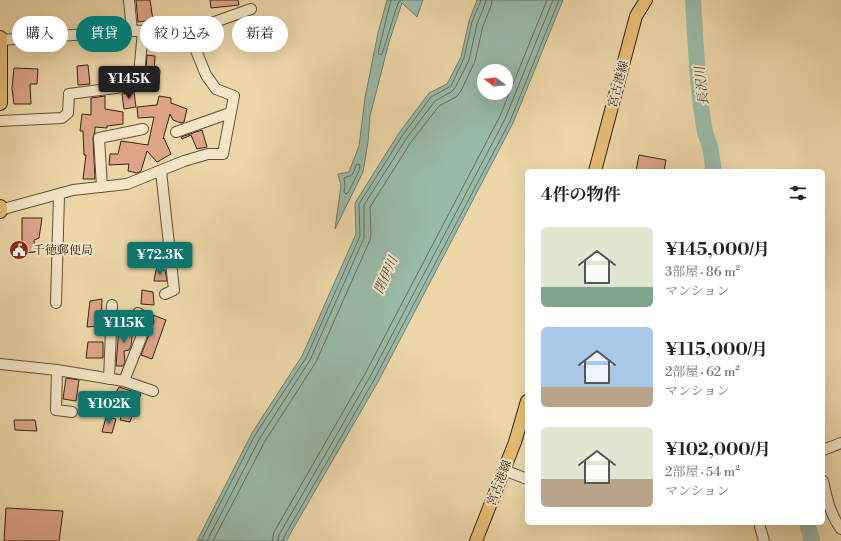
<!DOCTYPE html>
<html lang="ja">
<head>
<meta charset="utf-8">
<style>
  body { margin:0; font-family:"Libre Bodoni","Noto Serif JP",serif; background:#f6f6f6; color:#222; height:100vh; display:flex; flex-direction:column; font-size:15px; white-space:nowrap }
  * { box-sizing:border-box; margin:0 }
  p { font-size:13px; color:#767676 }
  .icon { flex:none; width:22px; height:22px; fill:none; stroke:currentColor; stroke-width:2; stroke-linecap:round; stroke-linejoin:round }
  .map { position:relative; flex:1; overflow:hidden }
  .side { position:absolute; left:525px; top:169px; width:300px; height:356px; display:flex; flex-direction:column; background:#fff; border-radius:6px; box-shadow:0 4px 16px #0002 }
  .side>* { flex:none }
  .hud { position:absolute; left:12px; top:16px; width:380px; height:36px; display:flex; gap:8px }
  .needle { width:26px; rotate:286deg }
  .tools { position:absolute; left:477px; top:64px; display:grid; gap:8px }
  .tools a { display:grid; place-items:center; width:36px; height:36px; border-radius:50%; background:#fff; box-shadow:0 4px 16px #0002; font-size:20px }
  .price { position:absolute; translate:-50% -34px; padding:0 9px; border-radius:4px; background:#0f766e; color:#fff; font-size:13px; line-height:26px; filter:drop-shadow(0 1px 2px #0008) }
  .price::after { content:''; position:absolute; left:50%; top:24px; width:12px; height:9px; margin-left:-6px; background:inherit; clip-path:polygon(0 0,100% 0,50% 100%) }
  .price.on { background:#222; color:#fff }
  ul { padding:0; list-style:none }
  li { display:flex; align-items:center; gap:12px; height:100px; padding:0 16px }
  li span { display:grid; place-items:center; flex:none; width:112px; height:80px; border-radius:6px; color:#555 }
  li>.icon { margin-inline-start:auto }
  span .icon { width:48px; height:48px; fill:#fffc; stroke-width:1 }
  li b { font-size:17px }
  h2 { display:flex; justify-content:space-between; align-items:center; height:48px; padding:0 16px; font-size:17px }
  .chip { padding:0 14px; border-radius:18px; background:#fff; box-shadow:0 4px 16px #0002; font-size:14px; line-height:36px }
  .chip.on { background:#0f766e; color:#fff }
  .map>svg:first-child { display:block }
</style>
</head>
<body>
<div class="map">
<svg width="841" height="541" viewBox="0 0 841 541">
  <rect width="100%" height="100%" fill="#edd7a8"/>
  <filter id="stains"><feTurbulence type="fractalNoise" baseFrequency=".005" numOctaves="4"/><feColorMatrix values="0 0 0 0 .2 0 0 0 0 .09 0 0 0 0 .02 0 0 0 .5 -.17"/></filter>
  <radialGradient id="worn" r=".72"><stop offset=".6" stop-color="#630" stop-opacity="0"/><stop offset="1" stop-color="#630" stop-opacity=".3"/></radialGradient>
  <!-- water -->
  <path fill="#99baa9" stroke="#6f7e6e" fill-rule="evenodd" d="M 387,0 L 423,0 L 417,17 L 402,3 L 389,42 L 370,116 L 368,142 L 363,172 L 335,229 L 341,186 L 338,174 L 349,172 L 359,146 L 365,98 L 378,33 Z
    M 477,0 L 563,0 L 513,123 L 379,380 L 286,541 L 197,541 L 252,433 L 302,356 L 356,234 L 355,203 L 399,133 L 429,93 L 447,84 L 461,57 L 469,21 ZM 484,71 L 506,71 L 506,93 L 484,93 Z"/>
  <g fill="none" stroke-linecap="round" stroke-linejoin="round">
    <!-- shore -->
    <path stroke="#646f60" stroke-width="1" d="M 391,0 L 378,53 L 380,55 L 382,54 L 398,3 L 401,0
      M 357,164 L 360,165 L 359,171 L 348,193 L 346,194 L 344,192 L 345,186 L 344,178 L 352,175 Z
      M 201,541 L 255,435 L 306,358 L 360,236 L 359,204 L 402,136 L 431,97 L 451,86 L 464,58 L 472,22 L 481,0
      M 207,541 L 260,438 L 310,360 L 364,238 L 364,205 L 406,139 L 435,101 L 451,92 L 455,88 L 469,60 L 477,24 L 485,4 L 486,0
      M 213,541 L 265,441 L 316,362 L 370,240 L 371,234 L 370,207 L 411,142 L 439,106 L 456,97 L 461,91 L 475,61 L 483,26 L 491,6 L 492,0
      M 272,541 L 274,532 L 366,372 L 500,116 L 547,0
      M 278,541 L 279,535 L 371,375 L 505,119 L 553,0
      M 283,541 L 284,537 L 375,378 L 510,121 L 559,0"/>
    <!-- river -->
    <path stroke="#99baa9" stroke-width="16" d="M 693,0 C 696,44 697,89 705,132 C 706,136 708,140 709,144 C 712,152 712,162 714,171
      M 807,523 L 812,541"/>
  </g>
  <!-- building -->
  <path fill="#dfa488" stroke="#302416" d="M 136,0 L 150,0 L 153,20 L 138,22 Z
    M 210,0 L 238,0 L 239,5 L 211,8 Z
    M 147,55 L 155,56 L 154,70 L 160,70 L 159,84 L 145,84 L 148,69 L 146,69 Z
    M 88,65 L 90,84 L 78,85 L 77,66 Z
    M 14,68 L 38,69 L 37,84 L 30,84 L 31,104 L 14,104 L 12,88 Z
    M 134,92 L 136,107 L 124,109 L 122,94 Z
    M 105,96 L 105,109 L 123,112 L 123,124 L 107,126 L 107,128 L 95,127 L 95,131 L 93,138 L 95,179 L 83,179 L 86,155 L 84,155 L 83,131 L 80,131 L 82,114 L 91,115 L 91,98 Z
    M 159,96 L 171,98 L 171,103 L 187,109 L 184,122 L 181,123 L 173,120 L 170,114 L 163,139 L 164,138 L 171,154 L 157,162 L 147,151 L 141,171 L 137,173 L 128,171 L 129,164 L 109,165 L 110,154 L 118,154 L 121,141 L 148,145 L 154,117 L 138,118 L 137,107 L 157,105 Z
    M 202,130 L 207,147 L 197,149 L 191,135 L 182,139 L 181,137 Z
    M 639,155 L 666,160 L 664,171 L 636,171 Z
    M 22,218 L 42,218 L 39,238 L 34,240 L 35,252 L 12,254 L 13,243 L 22,244 Z
    M 156,270 L 165,270 L 167,281 L 154,281 Z
    M 142,290 L 153,292 L 154,305 L 141,304 Z
    M 102,299 L 101,326 L 87,327 L 90,301 Z
    M 153,315 L 166,320 L 152,359 L 141,355 L 154,322 Z
    M 119,327 L 133,328 L 131,346 L 129,350 L 124,351 L 125,362 L 123,366 L 116,366 Z
    M 88,342 L 103,342 L 103,358 L 86,358 Z
    M 66,378 L 79,380 L 76,401 L 63,399 Z
    M 119,387 L 141,394 L 130,422 L 120,420 L 126,402 L 114,396 Z
    M 106,417 L 116,419 L 112,433 L 102,432 Z
    M 14,420 L 35,420 L 37,431 L 15,430 Z
    M 6,508 L 63,511 L 59,541 L 4,541 Z"/>
  <g fill="none" stroke-linecap="round" stroke-linejoin="round">
    <!-- minor casing -->
    <g stroke="#5f513a" stroke-width="12">
      <path id="minor" d="M 129,0 L 132,31
        M 0,40 L 132,31 L 195,29 L 251,9
        M 0,121 L 62,118 L 68,113 L 69,94 L 138,85 L 143,31
        M 176,132 L 230,113
        M 161,171 L 174,290 L 165,294
        M 102,187 L 99,138 L 143,129
        M 0,210 L 73,190 L 127,184 L 184,161 L 208,154 L 223,154 L 234,96 L 216,89 L 206,75 L 195,48 L 195,29
        M 56,303 L 59,195
        M 0,364 L 57,370 L 124,381 L 153,391
        M 57,370 L 56,410 L 72,412
        M 109,379 L 112,305
        M 124,381 L 148,320 L 138,313
        M 823,450 L 841,443
        M 504,470 L 527,479
        M 823,481 C 827,499 830,514 841,529
        M 759,523 L 764,541"/>
    </g>
    <!-- major casing -->
    <g stroke="#302416" stroke-width="14">
      <path id="major" d="M 595,171 L 636,16 L 646,0
        M 476,541 L 515,442 L 527,401"/>
    </g>
    <!-- highway casing -->
    <g stroke="#302416" stroke-width="16">
      <path id="highway" d="M 0,38 L 0,103
        M 0,207 L 0,211"/>
    </g>
    <!-- minor -->
    <use href="#minor" stroke="#f3e5c6" stroke-width="10"/>
    <!-- major -->
    <use href="#major" stroke="#e6bc74" stroke-width="12"/>
    <!-- highway -->
    <use href="#highway" stroke="#e6bc74" stroke-width="14"/>
  </g>
  <!-- icons -->
  <defs>
    <g id="civic-disc" transform="scale(1)"><circle r="9.5" fill="#8f2418" stroke="#f3e5c6"/><path d="M-.6-6.5H3V-4.5H.6V-3L4-1V1h2V6H-6V1h2V-1L-.6-3ZM-1.2 2.5V6h2.4V2.5Z" fill="#fff"/></g>
  </defs>
  <g fill-rule="evenodd">
    <use href="#civic-disc" x="19" y="250"/>
  </g>
  <g text-anchor="middle" stroke-width="4" stroke-linejoin="round" paint-order="stroke">
    <!-- street labels -->
    <g font-size="12" fill="#302416" stroke="#f3e5c6">
      <text transform="translate(618 84) rotate(-75)" y="4">宮古港線</text>
      <text transform="translate(499 483) rotate(-69)" y="4">宮古港線</text>
    </g>
    <!-- poi labels -->
    <g font-size="12" fill="#302416" stroke="#f3e5c6" text-anchor="start">
      <text x="33" y="254">千徳郵便局</text>
    </g>
    <!-- water labels -->
    <g font-size="13" font-style="italic" fill="#4a4a3b" stroke="#f3e5c6">
      <text transform="translate(701 86) rotate(-97)" y="5">長沢川</text>
      <text transform="translate(385 275) rotate(-66)" y="5">閉伊川</text>
    </g>
  </g>
  <rect width="100%" height="100%" filter="url(#stains)"/>
  <rect width="100%" height="100%" fill="url(#worn)"/>
</svg>
<div class="tools">
<a><svg class="needle" viewBox="-14 -14 28 28"><path d="M0-13l5 13h-10z" fill="#e53935"/><path d="M0 13l5-13h-10z" fill="#767676"/></svg></a>
</div>
<b class="price on" style="left:129px;top:100px">¥145K</b>
<b class="price" style="left:160px;top:276px">¥72.3K</b>
<b class="price" style="left:124px;top:344px">¥115K</b>
<b class="price" style="left:109px;top:425px">¥102K</b>
<div class="hud">
<a class="chip">購入</a>
<a class="chip on">賃貸</a>
<a class="chip">絞り込み</a>
<a class="chip">新着</a>
</div>
<section class="side">
<h2>4件の物件<svg class="icon" aria-label="filters" viewBox="0 0 24 24"><path d="M4 7h16M4 17h16"/><circle cx="9" cy="7" r="2"/><circle cx="15" cy="17" r="2"/></svg></h2>
<ul>
<li><span style="background:linear-gradient(#dfe7d0 75%,#7fa58c 0)"><svg class="icon" aria-label="home" viewBox="0 0 24 24"><path d="M3 11l9-7 9 7M6 9v11h12V9"/></svg></span><div><b>¥145,000/月</b><p>3部屋 · 86 m²</p><p>マンション</p></div></li>
<li><span style="background:linear-gradient(#a9c7e8 75%,#b9a48a 0)"><svg class="icon" aria-label="home" viewBox="0 0 24 24"><path d="M3 11l9-7 9 7M6 9v11h12V9"/></svg></span><div><b>¥115,000/月</b><p>2部屋 · 62 m²</p><p>マンション</p></div></li>
<li><span style="background:linear-gradient(#dfe7d0 65%,#b9a48a 0)"><svg class="icon" aria-label="home" viewBox="0 0 24 24"><path d="M3 11l9-7 9 7M6 9v11h12V9"/></svg></span><div><b>¥102,000/月</b><p>2部屋 · 54 m²</p><p>マンション</p></div></li>
</ul>
</section>
</div>
</body>
</html>
